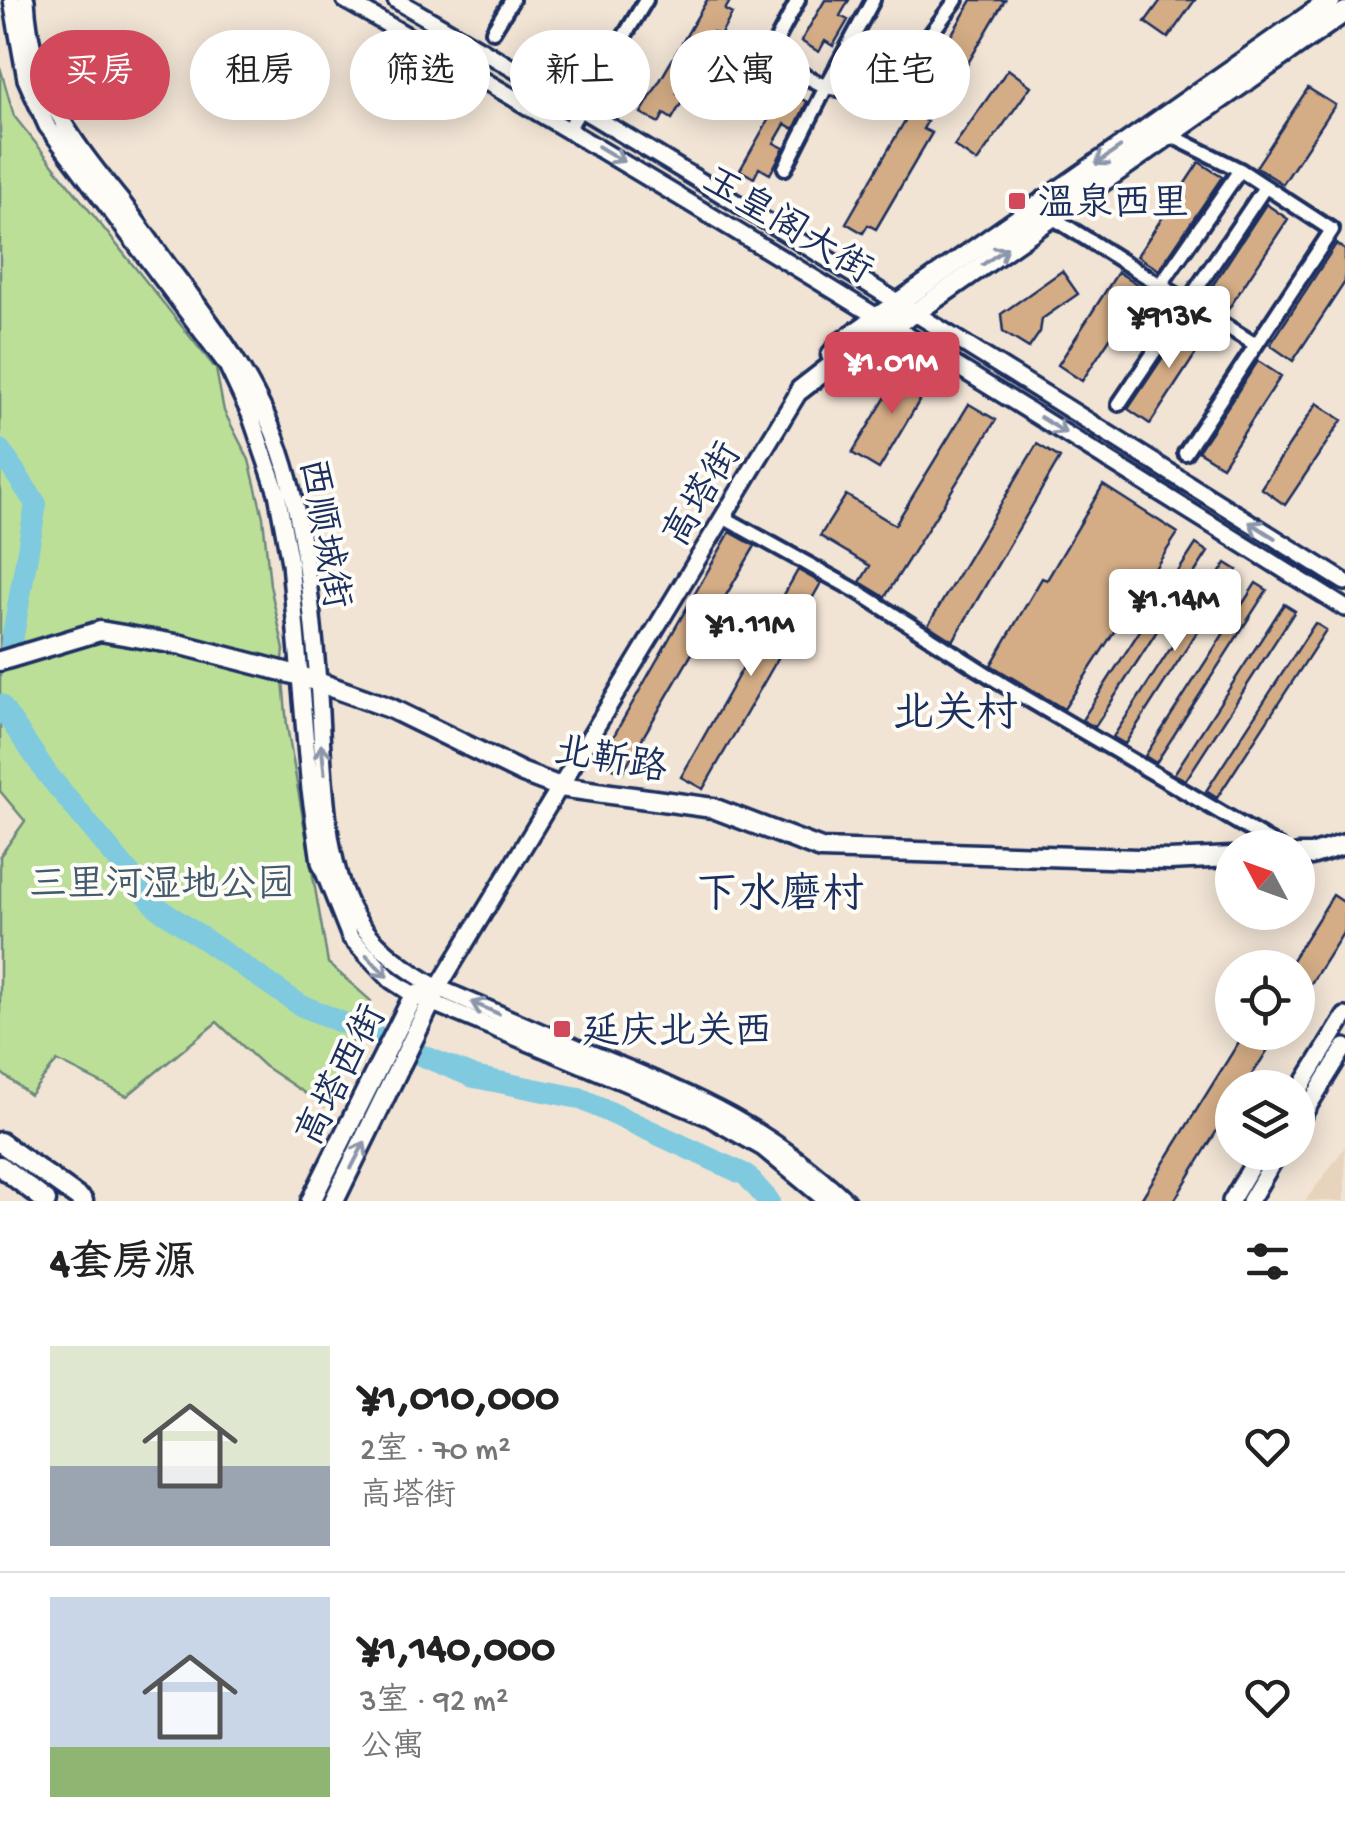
<!DOCTYPE html>
<html lang="zh">
<head>
<meta charset="utf-8">
<style>
  body { margin:0; font-family:"Gochi Hand","LXGW WenKai TC",sans-serif; background:#f6f6f6; color:#222; height:100vh; display:flex; flex-direction:column; font-size:38px; white-space:nowrap }
  * { box-sizing:border-box; margin:0 }
  p { font-size:32px; color:#767676 }
  .icon { flex:none; width:55px; height:55px; fill:none; stroke:currentColor; stroke-width:2; stroke-linecap:round; stroke-linejoin:round }
  .map { position:relative; height:1201px; overflow:hidden }
  .panel { display:flex; flex-direction:column; background:#fff; flex:1 }
  .panel>* { flex:none }
  .guide { position:absolute; left:30px; top:30px; width:1285px; height:90px; display:flex; gap:20px }
  .needle { width:65px; rotate:311deg }
  .fabs { position:absolute; left:1215px; top:830px; display:grid; gap:20px }
  .fabs a { display:grid; place-items:center; width:100px; height:100px; border-radius:50%; background:#fff; box-shadow:0 5px 25px #0003; font-size:50px }
  .price { position:absolute; translate:-50% -85px; padding:0 22px; border-radius:10px; background:#fff; color:#222; font-size:32px; line-height:65px; filter:drop-shadow(0 2px 5px #0008) }
  .price::after { content:''; position:absolute; left:50%; top:60px; width:30px; height:22px; margin-left:-15px; background:inherit; clip-path:polygon(0 0,100% 0,50% 100%) }
  .price.on { background:#d1495b; color:#fff }
  ul { padding:0; list-style:none }
  li { display:flex; align-items:center; gap:30px; height:250px; padding:0 50px }
  li+li { border-top:2px solid #e0e0e0 }
  li span { display:grid; place-items:center; flex:none; width:280px; height:200px; border-radius:0px; color:#555 }
  li>.icon { margin-inline-start:auto }
  span .icon { width:120px; height:120px; fill:#fffc; stroke-width:1 }
  li b { font-size:42px }
  h2 { display:flex; justify-content:space-between; align-items:center; height:120px; padding:0 50px; font-size:42px }
  .chip { padding:0 35px; border-radius:45px; background:#fff; box-shadow:0 5px 25px #0003; font-size:35px; line-height:90px }
  .chip.on { background:#d1495b; color:#fff }
  .map>svg:first-child { display:block }
</style>
</head>
<body>
<div class="map">
<svg width="1345" height="1201" viewBox="0 0 1345 1201">
  <rect width="100%" height="100%" fill="#f1e4d5"/>
  <filter id="ink" filterUnits="userSpaceOnUse"><feTurbulence type="fractalNoise" baseFrequency=".01" numOctaves="2"/><feDisplacementMap in="SourceGraphic" scale="20" xChannelSelector="R" yChannelSelector="G"/><feConvolveMatrix kernelMatrix="1 2 1 2 8 2 1 2 1" color-interpolation-filters="sRGB"/></filter>
  <g filter="url(#ink)">
    <!-- built -->
    <path fill="#e8d4bd" d="M 1345,1147 L 1345,1201 L 1305,1201 Z"/>
    <!-- green -->
    <path fill="#bcdf98" stroke="#6c877b" stroke-width="2.5" d="M 0,67 L 14,116 L 216,369 L 224,411 L 249,460 L 263,517 L 270,585 L 284,650 L 282,667 L 287,726 L 328,963 L 371,1001 L 324,1106 L 264,1066 L 217,1022 L 127,1096 L 57,1061 L 30,1095 L 0,1072 L 0,856 L 25,821 L 0,791 Z"/>
    <g fill="none" stroke-linecap="round" stroke-linejoin="round">
      <!-- river -->
      <path stroke="#7fcadf" stroke-width="22" d="M 0,450 L 36,504 L 11,647
        M 0,705 L 48,775 L 157,907 L 300,1005 L 474,1077 L 579,1098 L 746,1175 L 769,1201"/>
    </g>
    <!-- building -->
    <path fill="#d4ad86" stroke="#1b2f5e" stroke-width="2.5" d="M 707,0 L 724,0 L 729,3 L 725,10 L 732,14 L 720,36 L 713,32 L 703,49 L 712,54 L 696,80 L 687,75 L 677,93 L 685,97 L 672,119 L 664,114 L 659,123 L 641,113 Z
      M 825,0 L 849,0 L 840,16 L 848,20 L 833,46 L 825,41 L 819,52 L 801,41 Z
      M 972,0 L 1005,0 L 954,87 L 946,82 L 941,91 L 924,81 Z
      M 1161,0 L 1195,0 L 1168,38 L 1145,22 Z
      M 1008,69 L 1031,86 L 977,162 L 954,146 Z
      M 791,80 L 805,88 L 800,98 L 807,102 L 794,129 L 785,124 L 774,143 L 784,148 L 770,174 L 759,168 L 754,178 L 740,170 Z
      M 1308,88 L 1335,105 L 1283,184 L 1256,167 Z
      M 910,112 L 927,122 L 923,129 L 932,133 L 876,229 L 868,225 L 863,233 L 846,223 Z
      M 1199,162 L 1222,177 L 1159,270 L 1137,256 Z
      M 1266,204 L 1288,219 L 1225,314 L 1203,300 Z
      M 1336,244 L 1345,250 L 1345,282 L 1293,361 L 1270,345 Z
      M 1062,271 L 1078,294 L 1042,319 L 1040,332 L 1029,348 L 1003,332 L 1001,314 Z
      M 1118,272 L 1143,288 L 1082,381 L 1058,365 Z
      M 1189,318 L 1210,332 L 1150,424 L 1128,409 Z
      M 1258,361 L 1281,376 L 1222,466 L 1198,451 Z
      M 905,365 L 931,381 L 879,469 L 852,453 Z
      M 1317,403 L 1342,420 L 1285,505 L 1261,488 Z
      M 969,404 L 996,420 L 885,597 L 860,582 L 870,566 L 820,536 L 846,495 L 895,525 Z
      M 1037,444 L 1060,458 L 953,641 L 928,625 Z
      M 1103,485 L 1178,533 L 1064,709 L 991,665 L 1042,578 L 1047,580 Z
      M 730,532 L 755,546 L 622,773 L 600,760 Z
      M 1196,544 L 1208,552 L 1095,727 L 1082,720 Z
      M 1226,563 L 1237,570 L 1125,744 L 1113,737 Z
      M 798,570 L 821,583 L 703,789 L 681,777 Z
      M 1256,583 L 1267,590 L 1156,763 L 1145,756 Z
      M 1284,604 L 1295,611 L 1186,780 L 1174,774 Z
      M 1315,623 L 1326,630 L 1217,798 L 1206,791 Z
      M 1333,895 L 1345,903 L 1345,930 L 1298,1004 L 1298,968 L 1287,968 Z
      M 1245,1032 L 1255,1032 L 1272,1043 L 1244,1088 L 1232,1088 L 1232,1106 L 1174,1201 L 1140,1201 Z"/>
    <g fill="none" stroke-linecap="round" stroke-linejoin="round">
      <!-- minor casing -->
      <g stroke="#1b2f5e" stroke-width="20">
        <path id="minor" d="M 798,0 L 768,57 L 826,87 L 873,0
          M 493,31 L 512,0
          M 569,128 L 646,0
          M 785,168 L 826,87 L 884,97 L 956,0
          M 1047,214 L 1256,345 L 1332,230 L 1240,170 L 1170,135 L 1167,130
          M 1161,284 L 1240,170
          M 1119,404 L 1265,187
          M 1185,453 L 1256,345
          M 723,517 L 860,593 L 1007,687 L 1281,848"/>
      </g>
      <!-- tertiary casing -->
      <g stroke="#1b2f5e" stroke-width="22">
        <path id="tertiary" d="M 12,0 L 26,79 L 47,126 L 227,365 L 250,414 L 277,493 L 290,563 L 310,790 L 320,862 L 350,937 L 391,980 L 414,995 L 708,1117 L 763,1148 L 827,1201
          M 26,0 C 31,88 68,135 121,201 C 138,223 154,246 170,268 C 213,324 257,382 280,450 C 304,520 312,608 318,682 C 324,751 320,870 362,926 C 382,952 411,973 438,988 C 486,1008 533,1029 580,1049 C 686,1093 761,1120 846,1201
          M 345,0 C 684,194 1014,401 1345,608
          M 396,0 C 717,186 1030,385 1345,582
          M 438,988 L 800,390
          M 1298,1092 L 1345,1016
          M 1298,1123 L 1345,1047
          M 1231,1201 L 1260,1152
          M 1250,1201 L 1279,1152"/>
      </g>
      <!-- secondary casing -->
      <g stroke="#1b2f5e" stroke-width="25">
        <path id="secondary" d="M 831,355 L 842,342 L 1331,0
          M 800,390 L 849,352 L 915,313 L 1345,12
          M 0,661 L 100,631 L 182,645 L 301,676 L 390,708 L 523,773 L 560,787 L 713,808 L 821,849 L 1169,860 L 1232,857
          M 1298,855 L 1311,855 L 1345,844
          M 0,1142 L 83,1201
          M 0,1166 L 46,1201
          M 311,1201 L 414,995 L 438,988
          M 334,1201 L 438,988"/>
      </g>
      <!-- minor -->
      <use href="#minor" stroke="#fdfcf7" stroke-width="12"/>
      <!-- tertiary -->
      <use href="#tertiary" stroke="#fdfcf7" stroke-width="15"/>
      <!-- secondary -->
      <use href="#secondary" stroke="#fdfcf7" stroke-width="18"/>
    </g>
    <!-- one-way arrows -->
    <defs><path id="oneway-shaft" d="M-6 0H5M1.5-3L5.5 0L1.5 3" fill="none" stroke-width="1.6" stroke-linecap="round" stroke-linejoin="round" transform="scale(2.5)"/></defs>
    <g stroke="#8c96aa">
      <use href="#oneway-shaft" transform="translate(611 154) rotate(31)"/>
      <use href="#oneway-shaft" transform="translate(1108 156) rotate(145)"/>
      <use href="#oneway-shaft" transform="translate(995 256) rotate(-35)"/>
      <use href="#oneway-shaft" transform="translate(1053 425) rotate(32)"/>
      <use href="#oneway-shaft" transform="translate(1262 530) rotate(-148)"/>
      <use href="#oneway-shaft" transform="translate(323 759) rotate(-96)"/>
      <use href="#oneway-shaft" transform="translate(377 966) rotate(46)"/>
      <use href="#oneway-shaft" transform="translate(485 1008) rotate(-157)"/>
      <use href="#oneway-shaft" transform="translate(358 1155) rotate(-63)"/>
    </g>
  </g>
  <!-- markers -->
  <g fill="#d1495b" stroke="#fdfcf7" stroke-width="4">
    <rect x="1007" y="191" width="20" height="20" rx="5"/>
    <rect x="552" y="1019" width="20" height="20" rx="5"/>
  </g>
  <g text-anchor="middle" stroke-width="8" stroke-linejoin="round" paint-order="stroke">
    <!-- poi labels -->
    <g font-size="38" fill="#1b2f5e" stroke="#fdfcf7" text-anchor="start">
      <text x="1037" y="214">温泉西里</text>
      <text x="582" y="1042">延庆北关西</text>
    </g>
    <!-- street labels -->
    <g font-size="38" fill="#1b2f5e" stroke="#fdfcf7">
      <text transform="translate(789 223) rotate(31)" y="13">玉皇阁大街</text>
      <text transform="translate(700 493) rotate(-59)" y="13">高塔街</text>
      <text transform="translate(327 533) rotate(80)" y="13">西顺城街</text>
      <text transform="translate(611 757) rotate(10)" y="13">北靳路</text>
      <text transform="translate(339 1074) rotate(-63)" y="13">高塔西街</text>
    </g>
    <!-- park labels -->
    <g font-size="38" fill="#435b6c" stroke="#fdfcf7">
      <text x="162" y="895">三里河湿地公园</text>
    </g>
    <!-- quarter labels -->
    <g font-size="42" fill="#1b2f5e" stroke="#fdfcf7">
      <text x="955" y="725">北关村</text>
      <text x="780" y="906">下水磨村</text>
    </g>
  </g>
</svg>
<div class="fabs">
<a><svg class="needle" viewBox="-14 -14 28 28"><path d="M0-13l5 13h-10z" fill="#e53935"/><path d="M0 13l5-13h-10z" fill="#767676"/></svg></a>
<a><svg class="icon" aria-label="locate" viewBox="0 0 24 24"><circle cx="12" cy="12" r="6"/><path d="M12 2v4M12 18v4M2 12h4M18 12h4"/></svg></a>
<a><svg class="icon" aria-label="layers" viewBox="0 0 24 24"><path d="M12 4l9 5-9 5-9-5zM3 14l9 5 9-5"/></svg></a>
</div>
<b class="price" style="left:1169px;top:371px">¥913K</b>
<b class="price on" style="left:892px;top:417px">¥1.01M</b>
<b class="price" style="left:1175px;top:654px">¥1.14M</b>
<b class="price" style="left:751px;top:679px">¥1.11M</b>
<div class="guide">
<a class="chip on">买房</a>
<a class="chip">租房</a>
<a class="chip">筛选</a>
<a class="chip">新上</a>
<a class="chip">公寓</a>
<a class="chip">住宅</a>
</div>
</div>
<section class="panel">
<h2>4套房源<svg class="icon" aria-label="filters" viewBox="0 0 24 24"><path d="M4 7h16M4 17h16"/><circle cx="9" cy="7" r="2"/><circle cx="15" cy="17" r="2"/></svg></h2>
<ul>
<li><span style="background:linear-gradient(#dfe7d0 60%,#9aa5b1 0)"><svg class="icon" aria-label="home" viewBox="0 0 24 24"><path d="M3 11l9-7 9 7M6 9v11h12V9"/></svg></span><div><b>¥1,010,000</b><p>2室 · 70 m²</p><p>高塔街</p></div><svg class="icon" aria-label="heart" viewBox="0 0 24 24"><path d="M12 20l-8-8c-3-5 5-10 8-4 3-6 11-1 8 4z"/></svg></li>
<li><span style="background:linear-gradient(#c9d6e8 75%,#8fb573 0)"><svg class="icon" aria-label="home" viewBox="0 0 24 24"><path d="M3 11l9-7 9 7M6 9v11h12V9"/></svg></span><div><b>¥1,140,000</b><p>3室 · 92 m²</p><p>公寓</p></div><svg class="icon" aria-label="heart" viewBox="0 0 24 24"><path d="M12 20l-8-8c-3-5 5-10 8-4 3-6 11-1 8 4z"/></svg></li>
</ul>
</section>
</body>
</html>
